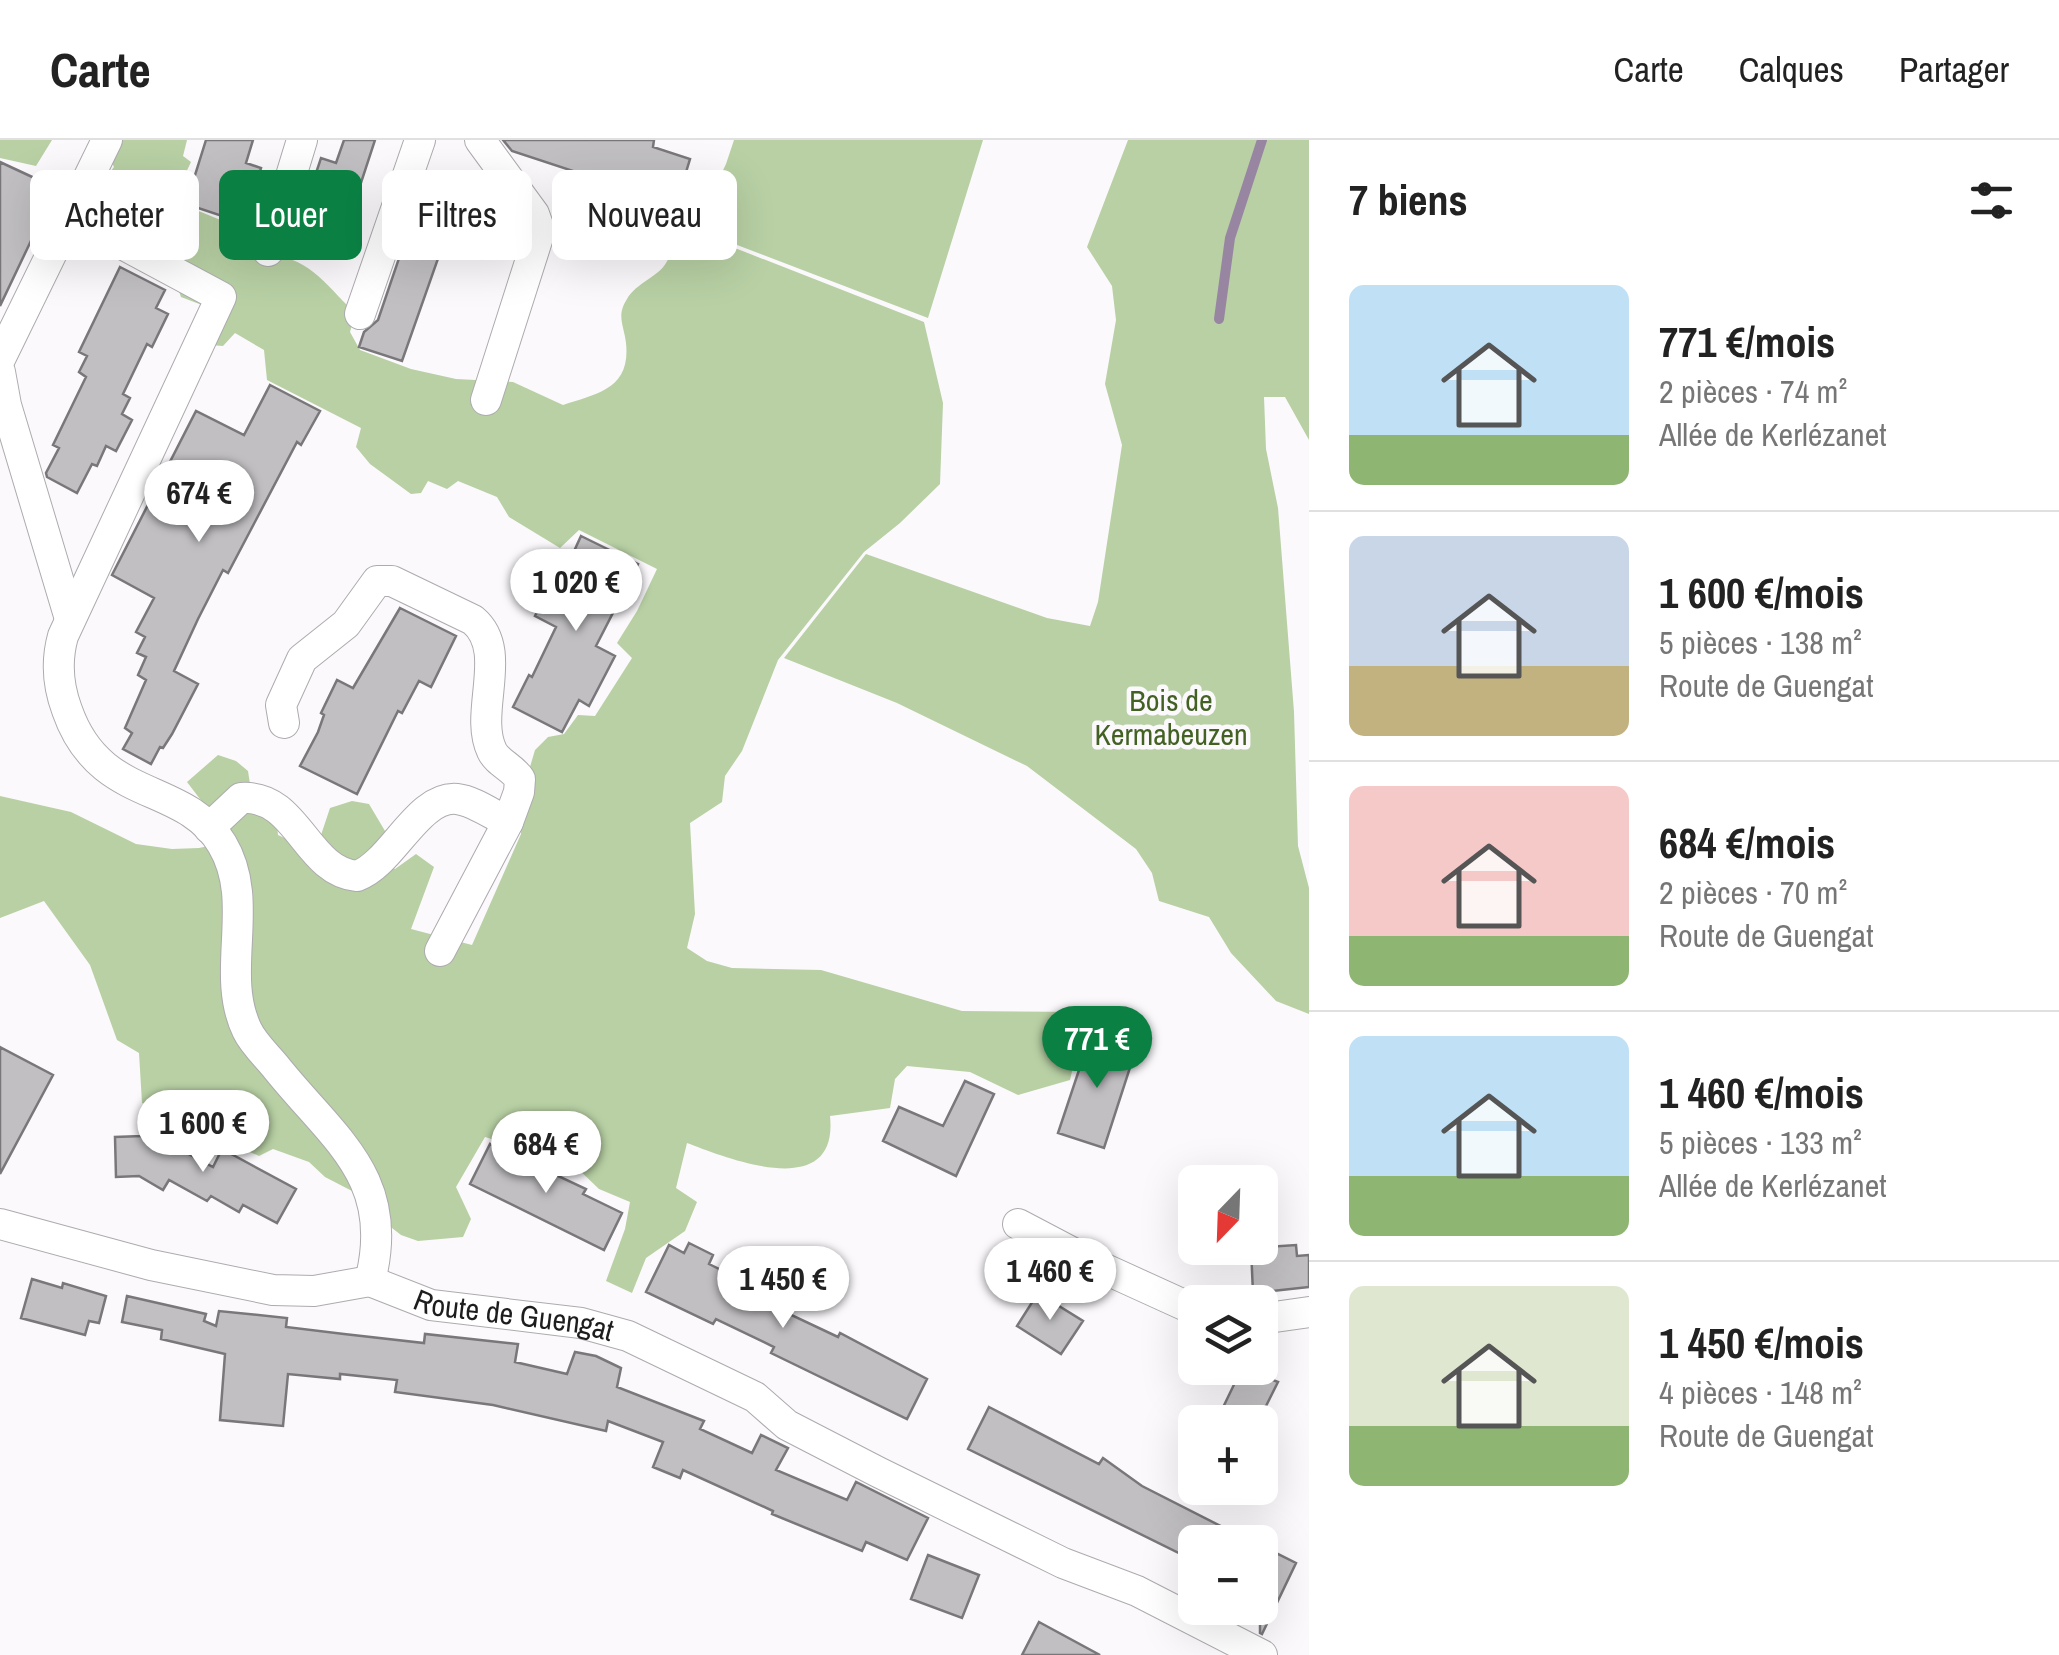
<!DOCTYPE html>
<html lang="fr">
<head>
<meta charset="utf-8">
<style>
  body { margin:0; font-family:"Archivo Narrow",sans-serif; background:#f6f6f6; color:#222; height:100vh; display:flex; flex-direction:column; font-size:38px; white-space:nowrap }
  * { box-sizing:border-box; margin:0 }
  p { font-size:32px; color:#767676 }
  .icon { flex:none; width:55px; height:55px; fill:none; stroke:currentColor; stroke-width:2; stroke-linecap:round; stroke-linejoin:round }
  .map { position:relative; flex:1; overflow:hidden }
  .sheet { display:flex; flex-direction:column; background:#fff; width:750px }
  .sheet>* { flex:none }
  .guide { position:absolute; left:30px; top:30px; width:950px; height:90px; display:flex; gap:20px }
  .needle { width:65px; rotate:203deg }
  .tools { position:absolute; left:1178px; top:1025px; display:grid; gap:20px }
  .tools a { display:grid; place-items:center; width:100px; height:100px; border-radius:15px; background:#fff; box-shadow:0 10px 40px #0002; font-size:50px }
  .price { position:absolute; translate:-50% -85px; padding:0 22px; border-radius:35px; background:#fff; color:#222; font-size:32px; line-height:65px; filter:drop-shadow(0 2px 5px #0008) }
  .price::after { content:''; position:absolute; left:50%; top:60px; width:30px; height:22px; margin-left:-15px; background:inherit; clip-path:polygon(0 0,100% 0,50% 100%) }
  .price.current { background:#0b8043; color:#fff }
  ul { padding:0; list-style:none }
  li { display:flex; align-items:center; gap:30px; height:250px; padding:0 40px }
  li+li { border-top:2px solid #e0e0e0 }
  li span { display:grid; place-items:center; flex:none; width:280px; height:200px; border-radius:15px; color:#555 }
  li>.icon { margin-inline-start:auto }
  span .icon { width:120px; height:120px; fill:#fffc; stroke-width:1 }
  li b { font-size:42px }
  h2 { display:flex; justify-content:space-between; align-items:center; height:120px; padding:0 40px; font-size:42px }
  .tag { padding:0 35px; border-radius:15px; background:#fff; box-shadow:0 10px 40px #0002; font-size:35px; line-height:90px }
  .tag.current { background:#0b8043; color:#fff }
  header { display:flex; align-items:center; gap:60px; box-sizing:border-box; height:140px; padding:0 50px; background:#fff; border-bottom:2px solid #e0e0e0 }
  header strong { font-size:48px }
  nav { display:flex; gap:55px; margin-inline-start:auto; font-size:35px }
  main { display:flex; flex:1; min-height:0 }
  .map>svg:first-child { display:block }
</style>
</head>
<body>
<header>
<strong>Carte</strong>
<nav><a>Carte</a><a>Calques</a><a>Partager</a></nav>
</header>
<main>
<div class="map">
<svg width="1309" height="1515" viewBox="0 0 1309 1515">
  <rect width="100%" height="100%" fill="#fbf9fc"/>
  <!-- forest -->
  <path fill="#b8d0a4" d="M 0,0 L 52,0 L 36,26 L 0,18 Z
    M 110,0 L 187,0 L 183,16 L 191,22 L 182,41 L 179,63 L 223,81 L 245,117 C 303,108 318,137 355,173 L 350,192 L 360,210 L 411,229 L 456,239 L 513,242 L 563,265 C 597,254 631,249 626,203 C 624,185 616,176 627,159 C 636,143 658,137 666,123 C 671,115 673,103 675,93 L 694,92 L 924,182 L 943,263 L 940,344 L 900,383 L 864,412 L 778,520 L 742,611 L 725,636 L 722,662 L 690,683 L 695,774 L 687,808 L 707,821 L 732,828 L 821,830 L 962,871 L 1086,872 L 1070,940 L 1018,955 L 970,932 L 907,926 L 895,939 L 890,968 L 830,976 C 839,1063 729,1019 687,1003 L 676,1048 L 697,1062 L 685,1091 L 646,1118 L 632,1153 L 606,1141 L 625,1089 L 630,1062 L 599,1049 L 574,1025 L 485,997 L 456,1047 L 471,1079 L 463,1097 L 418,1101 L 401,1095 L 360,1063 L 352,1051 L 325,1037 L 309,1022 L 273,1009 L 259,1016 C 219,999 183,977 142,963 L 139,913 L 117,900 L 90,825 L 44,761 L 0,778 L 0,656 L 71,672 L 136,704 L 172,709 L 199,708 L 232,701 L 187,642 L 218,615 L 236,621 L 248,631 L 250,644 L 276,675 L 278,695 L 299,705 L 321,695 L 330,668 L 352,661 L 369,664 L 385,691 L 382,720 L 395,729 L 416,714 L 434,727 L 411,789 L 472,805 L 521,694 L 522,654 L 535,610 L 548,597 L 564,594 L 578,575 L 595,576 L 632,518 L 617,503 L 637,471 L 657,429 L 579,390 L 560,408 L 509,377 L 497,357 L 458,341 L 447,349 L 428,341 L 421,353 L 411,354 L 370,324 L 356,307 L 361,288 L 267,240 L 264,210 L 235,193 L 223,206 L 210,205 L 202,165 L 181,157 L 173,135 L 89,70 L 91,56 L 114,27 L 106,10 Z
    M 734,0 L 983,0 L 928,178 L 695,89 L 726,24 Z
    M 1128,0 L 1309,0 L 1309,300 L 1285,257 L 1264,257 L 1266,309 L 1278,368 L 1294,572 L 1298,706 L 1309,748 L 1309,874 L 1276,861 L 1231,813 L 1209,777 L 1159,761 L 1152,733 L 1136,709 L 1027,626 L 897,563 L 784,518 L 866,414 L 1047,478 L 1090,486 L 1098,462 L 1122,305 L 1105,244 L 1116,180 L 1112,146 L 1087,107 Z"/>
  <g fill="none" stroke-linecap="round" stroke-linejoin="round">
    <!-- stream -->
    <path stroke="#9885a2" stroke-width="10" d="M 1219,179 L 1230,98 L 1262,0"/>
  </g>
  <!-- building -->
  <path fill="#c1bfc2" stroke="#79777a" stroke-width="2.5" d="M 206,0 L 253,0 L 246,23 L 261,28 L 251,62 L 235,57 L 228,78 L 186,64 Z
    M 344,0 L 375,0 L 339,110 L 312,102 L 319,80 L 302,75 L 321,18 L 336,23 Z
    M 503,0 L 654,0 L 653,7 L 690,19 L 676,65 L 512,11 Z
    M 0,22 L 43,42 L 36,59 L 48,65 L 0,166 Z
    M 427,64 L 454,73 L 402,221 L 359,207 L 364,192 L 378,180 L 411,83 L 419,86 Z
    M 120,127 L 165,150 L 156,168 L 168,174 L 152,207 L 147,204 L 123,254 L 130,258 L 122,274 L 132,280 L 116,311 L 106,306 L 97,326 L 92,324 L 77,353 L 47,337 L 46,333 L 59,308 L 53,305 L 86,237 L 79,232 L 87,216 L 79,212 Z
    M 270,245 L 320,271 L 301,305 L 297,302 L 228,433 L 223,430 L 198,479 L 174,531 L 198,544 L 172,594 L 163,608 L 160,607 L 151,624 L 123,609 L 132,593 L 125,588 L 146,540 L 138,535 L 146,517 L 137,513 L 145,497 L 136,492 L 154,458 L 112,435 L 196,271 L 244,295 Z
    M 581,396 L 638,424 L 596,506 L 615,516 L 589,566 L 579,560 L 562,592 L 513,567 L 529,535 L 532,537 L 556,487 L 535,476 L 552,444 L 554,445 L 562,429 L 565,431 Z
    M 400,468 L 456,496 L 431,547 L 419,541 L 402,573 L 398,571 L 357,654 L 300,626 L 318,592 L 324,575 L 321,573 L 337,540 L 353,548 Z
    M 1091,894 L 1136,909 L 1104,1008 L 1058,993 Z
    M 0,907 L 53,935 L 0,1034 Z
    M 965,941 L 994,954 L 956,1036 L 883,1001 L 899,967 L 943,986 Z
    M 144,990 L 213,1027 L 222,1009 L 296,1049 L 277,1083 L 243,1065 L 239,1072 L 211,1056 L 207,1061 L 169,1040 L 163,1050 L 139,1036 L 116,1037 L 115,997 L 142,996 Z
    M 490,1004 L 586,1049 L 583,1054 L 622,1073 L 604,1110 L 470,1044 Z
    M 689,1103 L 713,1115 L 709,1124 L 758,1148 L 753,1157 L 838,1197 L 840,1193 L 927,1239 L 907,1279 L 771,1213 L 774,1207 L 716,1179 L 713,1184 L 646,1152 L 669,1105 L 684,1113 Z
    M 1296,1105 L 1297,1116 L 1309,1115 L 1309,1147 L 1253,1153 L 1251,1108 Z
    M 32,1139 L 62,1148 L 63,1143 L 106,1156 L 99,1183 L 89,1181 L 85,1195 L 21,1178 Z
    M 1038,1153 L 1083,1181 L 1061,1214 L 1017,1186 Z
    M 127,1156 L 206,1174 L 204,1181 L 216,1186 L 219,1171 L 287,1178 L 286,1187 L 344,1194 L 424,1203 L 425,1194 L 518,1204 L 515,1222 L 567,1234 L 575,1212 L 596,1216 L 621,1228 L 617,1247 L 704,1281 L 700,1289 L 752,1313 L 761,1295 L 788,1308 L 776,1330 L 847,1360 L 856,1342 L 928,1378 L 907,1420 L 866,1402 L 862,1411 L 772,1374 L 773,1371 L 683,1330 L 680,1338 L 653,1327 L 663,1302 L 608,1281 L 606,1291 L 493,1265 L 395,1252 L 397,1240 L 340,1234 L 340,1239 L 288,1234 L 283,1286 L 220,1280 L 225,1214 L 161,1199 L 162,1190 L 122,1182 Z
    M 1242,1228 L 1278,1242 L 1258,1282 L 1216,1282 Z
    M 989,1267 L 1099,1324 L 1103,1318 L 1142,1346 L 1252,1402 L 1195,1402 L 1195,1421 L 968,1309 Z
    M 1260,1405 L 1296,1423 L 1262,1494 L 1260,1493 Z
    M 928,1415 L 979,1435 L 962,1478 L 911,1459 Z
    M 1039,1482 L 1100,1515 L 1022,1515 Z"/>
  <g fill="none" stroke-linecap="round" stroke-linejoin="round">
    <!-- minor casing -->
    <g stroke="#adabae" stroke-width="32">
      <g id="minor">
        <path d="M 480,0 L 534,74 L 540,91 L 486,260"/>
        <path d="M 70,76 L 221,157 L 63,496 C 56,521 58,546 67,570 C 100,665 184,640 222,704 C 257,762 219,832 247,890 C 253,903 266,915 275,926 C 333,999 397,1037 370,1141"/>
        <path d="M 268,111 L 302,0"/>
        <path d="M 360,174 L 420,0"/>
        <path d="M 0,219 L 107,0"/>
        <path d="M 0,232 L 6,265 L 70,479"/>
        <path d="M 209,688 L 241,658 C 298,654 305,731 357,736 C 392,724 418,655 457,659 C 474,661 493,675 508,682 L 519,652 L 520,639 C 513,628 497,622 492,611 C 473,572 510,511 473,480 L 392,441 L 377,441 L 346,484 L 302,519 L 281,565 L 284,583"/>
        <path d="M 440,811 L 508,682"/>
        <path id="s1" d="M 0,1084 L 151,1125 L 273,1150 L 314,1151 L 370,1141 L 431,1165 L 581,1183 L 628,1196 L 755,1257 L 787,1285 L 878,1332 L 1063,1423 L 1137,1451 L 1262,1515"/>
        <path d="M 1018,1084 L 1094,1124 L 1195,1170"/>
        <path d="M 1260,1179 L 1309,1172"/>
      </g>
    </g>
    <!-- minor -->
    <use href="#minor" stroke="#fff" stroke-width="30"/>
  </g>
  <g text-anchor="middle" stroke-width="9" stroke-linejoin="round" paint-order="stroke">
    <!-- park labels -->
    <g font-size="30" fill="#446124" stroke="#fbf9fc">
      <text x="1171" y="571">Bois de<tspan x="1171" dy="34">Kermabeuzen</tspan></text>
    </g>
    <!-- street labels -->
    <g font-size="30" fill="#1e1d1e" stroke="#fbf9fc">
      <text dy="10" stroke="none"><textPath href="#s1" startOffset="528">Route de Guengat</textPath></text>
    </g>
  </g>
</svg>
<div class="tools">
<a><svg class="needle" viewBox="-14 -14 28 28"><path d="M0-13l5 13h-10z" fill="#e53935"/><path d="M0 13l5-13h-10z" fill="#767676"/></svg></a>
<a><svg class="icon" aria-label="layers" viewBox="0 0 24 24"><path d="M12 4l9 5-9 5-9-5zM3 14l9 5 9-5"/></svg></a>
<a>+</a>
<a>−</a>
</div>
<b class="price" style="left:199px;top:405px">674 €</b>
<b class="price" style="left:576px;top:494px">1 020 €</b>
<b class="price current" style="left:1097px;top:951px">771 €</b>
<b class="price" style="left:203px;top:1035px">1 600 €</b>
<b class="price" style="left:546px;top:1056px">684 €</b>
<b class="price" style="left:1050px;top:1183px">1 460 €</b>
<b class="price" style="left:783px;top:1191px">1 450 €</b>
<div class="guide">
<a class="tag">Acheter</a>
<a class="tag current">Louer</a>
<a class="tag">Filtres</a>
<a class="tag">Nouveau</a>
</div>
</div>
<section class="sheet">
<h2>7 biens<svg class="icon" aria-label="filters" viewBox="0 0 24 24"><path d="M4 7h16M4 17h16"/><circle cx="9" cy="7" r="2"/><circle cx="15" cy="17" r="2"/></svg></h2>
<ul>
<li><span style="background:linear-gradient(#bfe0f5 75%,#8fb573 0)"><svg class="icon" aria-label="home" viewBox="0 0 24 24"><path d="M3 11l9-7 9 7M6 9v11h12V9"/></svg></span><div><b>771 €/mois</b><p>2 pièces · 74 m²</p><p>Allée de Kerlézanet</p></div></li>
<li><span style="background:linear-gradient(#c9d6e8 65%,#c2b280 0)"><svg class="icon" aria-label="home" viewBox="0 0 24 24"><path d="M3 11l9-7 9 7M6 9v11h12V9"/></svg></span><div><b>1 600 €/mois</b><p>5 pièces · 138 m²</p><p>Route de Guengat</p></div></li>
<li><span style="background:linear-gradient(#f6c9c9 75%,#8fb573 0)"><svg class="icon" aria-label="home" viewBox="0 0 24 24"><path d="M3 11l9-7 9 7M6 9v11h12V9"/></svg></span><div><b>684 €/mois</b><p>2 pièces · 70 m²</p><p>Route de Guengat</p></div></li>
<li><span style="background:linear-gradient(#bfe0f5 70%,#8fb573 0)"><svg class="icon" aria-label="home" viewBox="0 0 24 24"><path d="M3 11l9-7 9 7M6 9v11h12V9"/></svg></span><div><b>1 460 €/mois</b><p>5 pièces · 133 m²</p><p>Allée de Kerlézanet</p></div></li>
<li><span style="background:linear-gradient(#dfe7d0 70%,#8fb573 0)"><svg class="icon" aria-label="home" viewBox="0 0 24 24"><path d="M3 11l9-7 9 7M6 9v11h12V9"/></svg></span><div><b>1 450 €/mois</b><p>4 pièces · 148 m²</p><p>Route de Guengat</p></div></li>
</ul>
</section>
</main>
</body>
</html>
